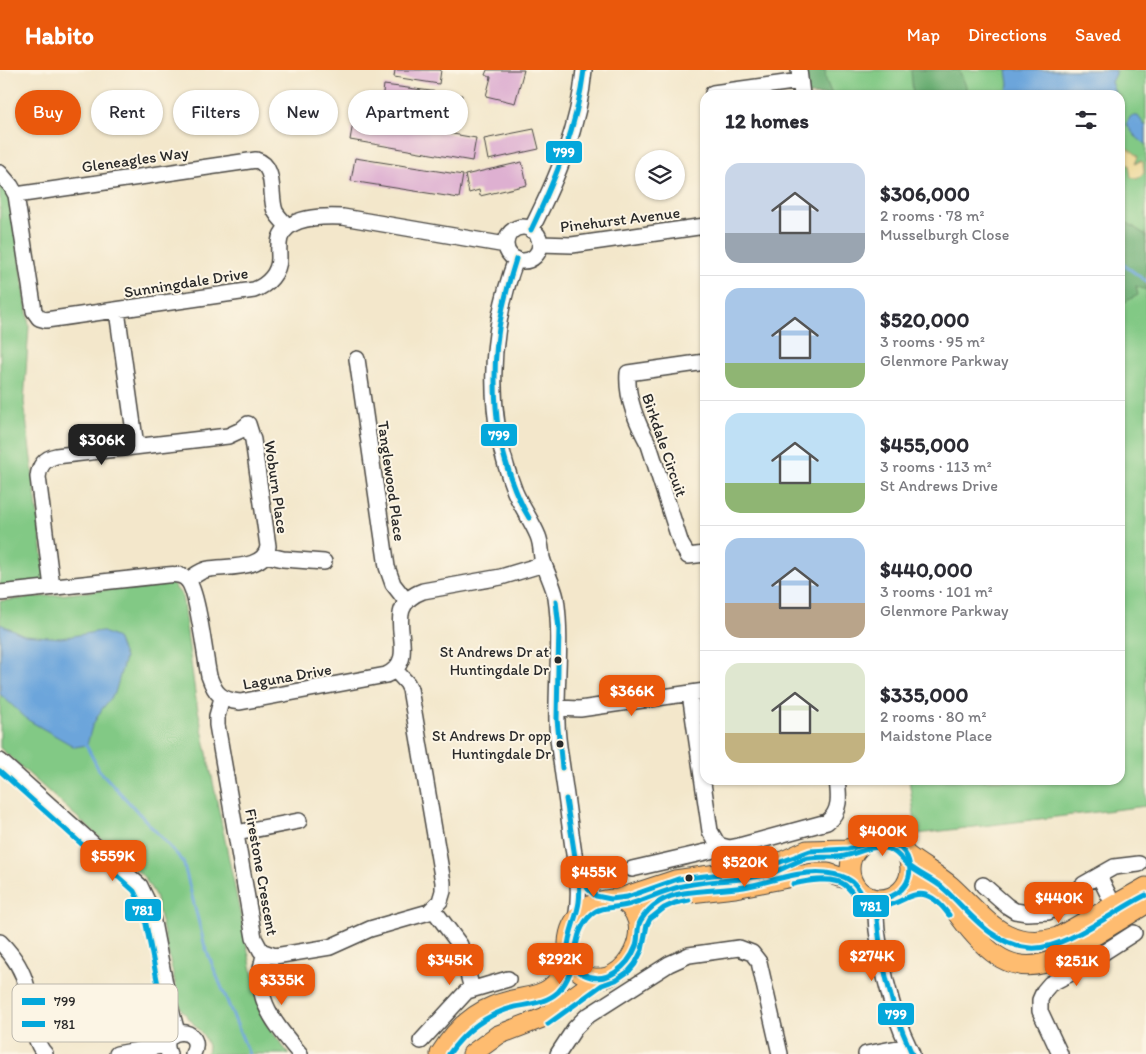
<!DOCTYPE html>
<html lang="en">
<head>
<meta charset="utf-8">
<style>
  body { margin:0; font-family:Itim,sans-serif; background:#f7f7f7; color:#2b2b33; height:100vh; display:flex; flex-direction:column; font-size:19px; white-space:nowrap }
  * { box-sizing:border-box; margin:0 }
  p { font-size:16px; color:#7c7c81 }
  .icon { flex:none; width:28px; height:28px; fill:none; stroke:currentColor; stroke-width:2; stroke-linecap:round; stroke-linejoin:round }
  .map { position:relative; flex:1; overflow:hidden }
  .panel { position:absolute; left:700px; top:20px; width:425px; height:695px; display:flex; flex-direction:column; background:#fff; border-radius:15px; box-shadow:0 1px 4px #0004 }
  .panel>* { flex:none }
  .hud { position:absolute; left:15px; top:20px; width:475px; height:45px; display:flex; gap:10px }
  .buttons { position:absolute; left:635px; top:80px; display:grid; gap:10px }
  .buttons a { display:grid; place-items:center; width:50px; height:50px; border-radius:50%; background:#fff; box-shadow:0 1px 4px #0004; font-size:25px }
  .price { position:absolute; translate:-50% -42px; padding:0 11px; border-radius:10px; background:#ea580c; color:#fff; font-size:16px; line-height:32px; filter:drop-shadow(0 1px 2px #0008) }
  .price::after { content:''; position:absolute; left:50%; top:30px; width:15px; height:11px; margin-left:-8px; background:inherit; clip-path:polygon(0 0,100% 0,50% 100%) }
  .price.current { background:#222; color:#fff }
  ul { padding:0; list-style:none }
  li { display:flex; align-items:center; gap:15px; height:125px; padding:0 25px }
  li+li { border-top:1px solid #e1e1e2 }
  li span { display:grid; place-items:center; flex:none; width:140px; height:100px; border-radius:15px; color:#555 }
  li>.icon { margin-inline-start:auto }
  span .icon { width:60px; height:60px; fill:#fffc; stroke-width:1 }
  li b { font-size:21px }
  h2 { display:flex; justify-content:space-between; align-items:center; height:60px; padding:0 25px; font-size:21px }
  .chip { padding:0 18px; border-radius:22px; background:#fff; box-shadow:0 1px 4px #0004; font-size:18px; line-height:45px }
  .chip.current { background:#ea580c; color:#fff }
  header { display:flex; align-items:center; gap:30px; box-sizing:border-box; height:70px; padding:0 25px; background:#ea580c; color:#fff }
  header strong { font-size:24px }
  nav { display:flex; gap:28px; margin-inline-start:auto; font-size:18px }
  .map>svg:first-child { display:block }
</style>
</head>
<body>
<header>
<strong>Habito</strong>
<nav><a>Map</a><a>Directions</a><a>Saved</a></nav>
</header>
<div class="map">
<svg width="1146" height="984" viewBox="0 0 1146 984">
  <rect width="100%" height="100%" fill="#fcf5e5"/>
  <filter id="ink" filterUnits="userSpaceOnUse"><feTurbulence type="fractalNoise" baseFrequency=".02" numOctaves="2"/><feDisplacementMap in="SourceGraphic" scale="10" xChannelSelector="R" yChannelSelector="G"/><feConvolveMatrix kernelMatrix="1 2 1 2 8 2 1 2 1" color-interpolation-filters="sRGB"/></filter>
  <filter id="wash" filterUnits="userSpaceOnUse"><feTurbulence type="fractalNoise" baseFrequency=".0096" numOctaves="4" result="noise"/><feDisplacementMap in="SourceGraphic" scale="20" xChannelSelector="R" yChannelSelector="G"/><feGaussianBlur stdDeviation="1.12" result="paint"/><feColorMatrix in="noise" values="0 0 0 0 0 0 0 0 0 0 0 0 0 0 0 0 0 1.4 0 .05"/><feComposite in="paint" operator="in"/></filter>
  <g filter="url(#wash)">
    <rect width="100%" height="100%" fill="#f3e7cb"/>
    <!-- green -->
    <path fill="#82c985" stroke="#567a58" d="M 809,0 L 1146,0 L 1146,736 L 917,764 L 909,710 L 1120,710 L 1120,25 L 812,25 Z
      M 0,112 L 12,127 L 29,256 L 24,332 L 46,511 L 0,516 Z
      M 171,513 L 182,525 L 196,630 L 260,939 L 267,955 L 289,984 L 207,984 L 208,976 L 204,966 L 181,939 L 155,825 L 144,807 L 0,678 L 0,531 Z"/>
    <!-- forest -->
    <path fill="#69ad72" stroke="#4a6c4e" d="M 803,0 L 825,0 L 826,10 L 832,25 L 807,25 Z
      M 911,0 L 959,0 L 966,16 L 966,25 L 913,25 Z
      M 1120,148 L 1146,165 L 1146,220 L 1136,216 L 1138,225 L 1125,232 L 1120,230 Z"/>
    <!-- sand -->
    <path fill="#eeda9e" stroke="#8c8264" d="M 1120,78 C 1127,77 1134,81 1138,87 L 1135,94 L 1140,91 L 1143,92 L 1144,103 L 1137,109 L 1131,107 L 1129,95 L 1120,86 Z"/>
    <!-- water -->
    <path fill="#6ca5db" stroke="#4c6883" d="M 1007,0 L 1115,0 L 1115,4 L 1111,12 L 1116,25 L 1006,25 L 1009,14 Z
      M 1131,46 L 1138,46 L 1146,57 L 1146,75 L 1135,66 L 1126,54 Z
      M 0,554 L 24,565 L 61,568 L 101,561 L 117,568 L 125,588 L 115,623 L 102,639 L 92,656 L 87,675 L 75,677 L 28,650 L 0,624 Z"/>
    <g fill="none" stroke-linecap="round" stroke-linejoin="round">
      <!-- stream -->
      <path stroke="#6ca5db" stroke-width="3" d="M 1120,192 L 1146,211
        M 85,673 L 99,700 L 183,791 L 205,877 L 249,984"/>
    </g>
    <g id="blocks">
      <!-- building -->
      <path fill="#deb0d1" d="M 395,0 L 441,0 L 439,14 L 394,7 Z
        M 487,0 L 524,0 L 515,33 L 486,26 L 491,7 L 485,5 Z
        M 384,15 L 462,25 L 459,48 L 381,37 Z
        M 354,47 L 476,68 L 472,91 L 350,70 Z
        M 534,59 L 539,79 L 488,90 L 484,69 Z
        M 355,88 L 463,105 L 459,128 L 351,111 Z
        M 522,92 L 527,115 L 480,126 L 479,120 L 469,123 L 465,105 Z"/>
    </g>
  </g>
  <g filter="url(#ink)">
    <use href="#blocks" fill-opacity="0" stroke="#494743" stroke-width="1"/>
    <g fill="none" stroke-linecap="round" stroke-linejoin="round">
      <!-- minor casing -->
      <g stroke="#494743" stroke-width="18">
        <path id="minor" d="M 799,0 L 802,25
          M 713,23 L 800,11
          M 0,103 L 11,116 L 16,125 L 34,241 L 39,248 L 46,250 L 254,220 C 268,215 279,203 279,188 C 279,181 278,175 280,168 C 288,146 323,146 343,147 L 506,175
          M 16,125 L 256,90 C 277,96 269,125 275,141 C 278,147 284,152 288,157
          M506 174a17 17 0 1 1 34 0a17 17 0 1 1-34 0Z
          M 531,160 C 557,108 579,58 584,0
          M 540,174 L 572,175 L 705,156
          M 516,189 C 488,265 485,346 515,422 C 522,438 532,451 538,466 C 541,473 541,481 542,488 C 546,502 553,514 556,528 C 562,569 556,611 557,652 C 557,670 561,688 563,705 C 567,731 570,758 574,784 C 579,807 580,827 576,850
          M 117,241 L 136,376
          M 357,289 L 387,497 L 393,514 L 407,532
          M 705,292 L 628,303 C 626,328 637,353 649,375 L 681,474 L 688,486 L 705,484
          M 266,485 L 283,489 L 324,492
          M 52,517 L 38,407 C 39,396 45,388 56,386 L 228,366 L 241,360 L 248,354 L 253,370 L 268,476 C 266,500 227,496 209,499 C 201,500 194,506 188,510
          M 0,523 L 167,505 C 175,504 183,504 188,511 C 198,522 205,588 209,606 C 215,624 221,630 240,632 L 386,605 C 426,587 374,539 423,521 L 501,507 L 544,494
          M 690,624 L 710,761 L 718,775 L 729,778 L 739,776 L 827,752 C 841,742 839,725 837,710
          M 222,628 L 217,646 L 217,655 L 254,868 L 261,881 L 275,886 L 330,877 L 370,859 L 429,842 L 440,831 L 443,821 L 443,812 L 410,619 L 407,613 L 395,600
          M 557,638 L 580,639 L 705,621
          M 0,691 L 140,816 L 150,837 L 168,929 L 177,962
          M 236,763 L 299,751
          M 632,799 L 710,781 L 720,776
          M 1099,806 L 1113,834
          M 983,815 L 1007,836 L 1015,841 L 1027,843 L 1048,842 L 1064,835 L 1084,814 L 1114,797 L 1139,794
          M 875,829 C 876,839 876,850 877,860 C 882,902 893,946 912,984
          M 433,839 L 460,875 L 472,919
          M 0,872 C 13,885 23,900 27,918 C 33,938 30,968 45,984
          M 265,883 C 250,927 274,952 300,984
          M 421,971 L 467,921 L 508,909
          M 117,984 L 166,975
          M 169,984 C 156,956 206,955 193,984
          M 558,984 L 575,958 L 586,947 L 669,894 L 689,885 L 739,878 L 752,883 L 759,892 L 780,984
          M 866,984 L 908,976
          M 1060,984 L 1040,941 L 1040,930 L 1044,921 L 1050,914 L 1073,902 L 1134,863"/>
      </g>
      <!-- major casing -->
      <g stroke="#494743" stroke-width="21">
        <path id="major" d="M850 799a30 30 0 1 1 60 0a30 30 0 1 1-60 0Z
          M 907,785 C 921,796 937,804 951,816 C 985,847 1006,882 1058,867 L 1146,817
          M 899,822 C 910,818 920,815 932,819 C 946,824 951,836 959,846 C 985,881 1013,910 1058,888 L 1146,834
          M 617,829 L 675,810 L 772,796 L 807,780 L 847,779 L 862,775
          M 617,829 C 664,846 625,926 585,905 C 579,902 571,895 569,888 C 567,884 568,877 568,873 C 569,847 592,828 617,829 Z
          M 639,853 L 653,836 L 672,825 L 735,818 L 813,803 L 828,803 L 852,811
          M 440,984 C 453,963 470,945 493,936 C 529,921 554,935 568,888
          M 472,984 L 498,965 L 545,947 L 599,908"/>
      </g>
      <!-- minor -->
      <use href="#minor" stroke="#fff" stroke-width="15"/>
      <!-- major -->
      <use href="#major" stroke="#febc70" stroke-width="19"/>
      <!-- bus-1 casing -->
      <g stroke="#fcf5e5" stroke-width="9">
        <path id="bus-1" d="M 531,160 C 556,108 577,57 584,0
          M 516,189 C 496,251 490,300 499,365 C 490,300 496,251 516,189 Z
          M 499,365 C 506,395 514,422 529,448
          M 499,365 C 505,395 513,422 529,448
          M 556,531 L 559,557 L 558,597
          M 556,531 L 559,560 L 558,597
          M 557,649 L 562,698
          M 557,649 L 562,698
          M 557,649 L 558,597
          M 557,649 L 558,597
          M 566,729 L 575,787
          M 566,729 L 575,787
          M 880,770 C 916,772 921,819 886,828 C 878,830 868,827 861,822 C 858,819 855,813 851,811 C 845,806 834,804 826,803 C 799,800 771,812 744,817 C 724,820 704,820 684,823 C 666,826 651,834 641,850 C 636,858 639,868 636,876 C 628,897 606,916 583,904 C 553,887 576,856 579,832 C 581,816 578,802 575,787 L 581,807 L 588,819 L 596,826 L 611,829 L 627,827 L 678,809 L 749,801 L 770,796 L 810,781 L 848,779 Z
          M 875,829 C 880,886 888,932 912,984"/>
      </g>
      <!-- bus-2 casing -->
      <g stroke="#fcf5e5" stroke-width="9">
        <path id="bus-2" d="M 0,701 L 134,821 L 143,839 L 161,930 L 170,964
          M 793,814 C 806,811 834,806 845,815 C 855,823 856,833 871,836 C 905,843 916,800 949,845
          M 548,954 L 602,915 L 616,910 L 629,901 L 635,894 L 642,880 L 647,855 L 650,849 L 664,838 L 675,833 L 689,830
          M 449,984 C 465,961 487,944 515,937 C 530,934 546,933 558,922 C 582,897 568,865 592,844 C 601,836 616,838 627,835 C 648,829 666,819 687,815 C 713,810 739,811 765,805 C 779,802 790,794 804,789 C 815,786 825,788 837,787 C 853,787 874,772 889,779 C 897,782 902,790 908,795 C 919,804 932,809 943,818 C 970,842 991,875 1030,878 C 1063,881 1115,840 1146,825"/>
      </g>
      <!-- bus-1 -->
      <use href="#bus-1" stroke="#04a7db" stroke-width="5"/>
      <!-- bus-2 -->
      <use href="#bus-2" stroke="#04a7db" stroke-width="5"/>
    </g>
  </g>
  <!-- markers -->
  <g fill="#2b2b2b" stroke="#fcf5e5" stroke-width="2">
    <circle cx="558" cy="590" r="4.5"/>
    <circle cx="560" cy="674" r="4.5"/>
    <circle cx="689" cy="808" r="4.5"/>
  </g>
  <g text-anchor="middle" stroke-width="4" stroke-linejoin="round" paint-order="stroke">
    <!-- bus labels -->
    <g font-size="15" fill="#2b2b2b" stroke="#fcf5e5" text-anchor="end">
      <text x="549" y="587">St Andrews Dr at<tspan x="549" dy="18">Huntingdale Dr</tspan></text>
      <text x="551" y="671">St Andrews Dr opp<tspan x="551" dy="18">Huntingdale Dr</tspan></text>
    </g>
    <!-- street labels -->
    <g font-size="16" fill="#2b2b2b" stroke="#fcf5e5">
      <text transform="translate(135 89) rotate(-8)" y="6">Gleneagles Way</text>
      <text transform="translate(620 149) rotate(-7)" y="6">Pinehurst Avenue</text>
      <text transform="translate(186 212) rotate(-9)" y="6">Sunningdale Drive</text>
      <text transform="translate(665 375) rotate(71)" y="6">Birkdale Circuit</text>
      <text transform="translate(392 411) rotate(82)" y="6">Tanglewood Place</text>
      <text transform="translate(277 417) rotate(82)" y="6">Woburn Place</text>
      <text transform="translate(287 606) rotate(-10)" y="6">Laguna Drive</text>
      <text transform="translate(262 802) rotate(80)" y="6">Firestone Crescent</text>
    </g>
  </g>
  <!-- legend -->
  <rect x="12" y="914" width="166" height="58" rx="8" fill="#fcf5e5" stroke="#bdb8ad" stroke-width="1"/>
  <rect x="22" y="928" width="23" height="7" fill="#04a7db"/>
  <rect x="22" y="951" width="23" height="6" fill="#04a7db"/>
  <g font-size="14" fill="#2b2b2b">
    <text x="54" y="936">799</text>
    <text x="54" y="959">781</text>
  </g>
  <g stroke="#fcf5e5" stroke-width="2">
    <rect x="545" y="70" width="38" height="24" rx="5" fill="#04a7db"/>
    <rect x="480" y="353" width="38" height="24" rx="5" fill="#04a7db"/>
    <rect x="852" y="824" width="38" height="24" rx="5" fill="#04a7db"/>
    <rect x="124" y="828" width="38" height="24" rx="5" fill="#04a7db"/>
    <rect x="877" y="932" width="38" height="24" rx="5" fill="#04a7db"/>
  </g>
  <g font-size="14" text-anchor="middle" font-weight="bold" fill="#fff">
    <text x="564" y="87">799</text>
    <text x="499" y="370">799</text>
    <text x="871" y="841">781</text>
    <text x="143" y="845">781</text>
    <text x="896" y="949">799</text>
  </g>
</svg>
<div class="buttons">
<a><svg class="icon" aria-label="layers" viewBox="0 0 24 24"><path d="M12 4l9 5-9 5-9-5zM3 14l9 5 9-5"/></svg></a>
</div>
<b class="price current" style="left:102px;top:396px">$306K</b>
<b class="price" style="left:632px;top:647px">$366K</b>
<b class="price" style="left:883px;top:787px">$400K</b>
<b class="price" style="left:113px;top:812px">$559K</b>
<b class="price" style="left:745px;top:818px">$520K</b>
<b class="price" style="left:594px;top:828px">$455K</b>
<b class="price" style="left:1059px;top:854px">$440K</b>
<b class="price" style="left:872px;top:912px">$274K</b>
<b class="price" style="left:560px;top:915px">$292K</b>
<b class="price" style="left:450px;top:916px">$345K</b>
<b class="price" style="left:1077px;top:917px">$251K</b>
<b class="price" style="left:282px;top:936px">$335K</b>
<div class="hud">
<a class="chip current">Buy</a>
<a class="chip">Rent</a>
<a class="chip">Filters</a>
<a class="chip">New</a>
<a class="chip">Apartment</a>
</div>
<section class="panel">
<h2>12 homes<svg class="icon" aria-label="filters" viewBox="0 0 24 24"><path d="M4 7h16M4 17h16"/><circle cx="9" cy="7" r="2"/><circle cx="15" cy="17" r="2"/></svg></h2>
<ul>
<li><span style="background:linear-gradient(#c9d6e8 70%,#9aa5b1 0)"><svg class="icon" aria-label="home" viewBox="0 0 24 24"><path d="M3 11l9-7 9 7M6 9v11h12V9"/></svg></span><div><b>$306,000</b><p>2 rooms · 78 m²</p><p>Musselburgh Close</p></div></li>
<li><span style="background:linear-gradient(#a9c7e8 75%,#8fb573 0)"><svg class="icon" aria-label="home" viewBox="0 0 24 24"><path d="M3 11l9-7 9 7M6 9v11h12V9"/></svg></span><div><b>$520,000</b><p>3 rooms · 95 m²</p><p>Glenmore Parkway</p></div></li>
<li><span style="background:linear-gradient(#bfe0f5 70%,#8fb573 0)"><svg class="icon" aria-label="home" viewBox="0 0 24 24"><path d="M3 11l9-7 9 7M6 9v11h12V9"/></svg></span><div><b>$455,000</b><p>3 rooms · 113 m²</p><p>St Andrews Drive</p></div></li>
<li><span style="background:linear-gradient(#a9c7e8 65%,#b9a48a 0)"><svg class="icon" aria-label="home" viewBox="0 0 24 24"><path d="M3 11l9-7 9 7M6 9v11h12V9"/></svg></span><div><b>$440,000</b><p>3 rooms · 101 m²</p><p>Glenmore Parkway</p></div></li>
<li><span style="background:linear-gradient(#dfe7d0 70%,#c2b280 0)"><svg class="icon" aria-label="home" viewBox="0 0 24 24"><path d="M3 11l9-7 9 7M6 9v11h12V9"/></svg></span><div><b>$335,000</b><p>2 rooms · 80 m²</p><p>Maidstone Place</p></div></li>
</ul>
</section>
</div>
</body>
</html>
